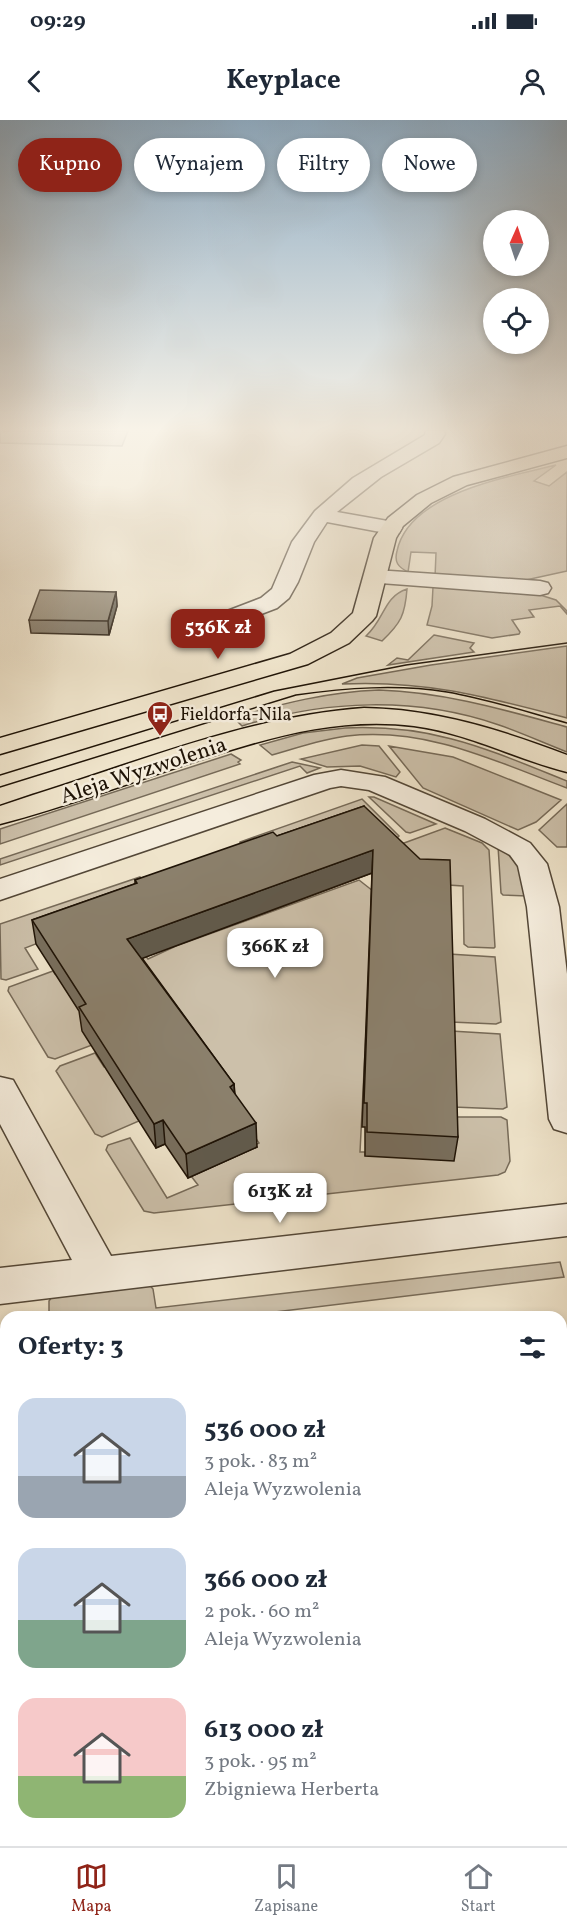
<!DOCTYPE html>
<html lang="pl">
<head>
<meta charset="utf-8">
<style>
  body { margin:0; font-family:Vollkorn,serif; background:#f2f2f3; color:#1f2937; height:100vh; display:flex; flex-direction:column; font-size:22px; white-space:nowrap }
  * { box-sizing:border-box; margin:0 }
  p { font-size:20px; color:#747a83 }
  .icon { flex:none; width:33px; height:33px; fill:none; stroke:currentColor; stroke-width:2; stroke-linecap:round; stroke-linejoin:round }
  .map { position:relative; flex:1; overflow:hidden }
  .drawer { position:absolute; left:0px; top:1191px; width:567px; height:536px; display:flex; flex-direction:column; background:#fff; border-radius:18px 18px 0 0; box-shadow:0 3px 9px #0003 }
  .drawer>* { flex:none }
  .top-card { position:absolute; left:18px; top:18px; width:531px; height:54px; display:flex; gap:12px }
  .needle { width:39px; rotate:3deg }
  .controls { position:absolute; left:483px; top:90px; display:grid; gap:12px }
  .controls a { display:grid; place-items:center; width:66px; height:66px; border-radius:50%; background:#fff; box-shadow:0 3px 9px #0003; font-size:30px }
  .price { position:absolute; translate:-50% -51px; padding:0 14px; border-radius:12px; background:#fff; color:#222; font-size:20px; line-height:39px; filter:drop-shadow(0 2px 3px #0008) }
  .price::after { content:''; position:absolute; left:50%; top:36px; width:18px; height:14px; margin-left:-9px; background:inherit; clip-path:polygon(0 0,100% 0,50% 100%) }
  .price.selected { background:#8f2418; color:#fff }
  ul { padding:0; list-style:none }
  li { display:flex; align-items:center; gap:18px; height:150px; padding:0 18px }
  li span { display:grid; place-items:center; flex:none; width:168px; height:120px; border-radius:18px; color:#555 }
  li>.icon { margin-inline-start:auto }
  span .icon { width:72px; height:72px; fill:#fffc; stroke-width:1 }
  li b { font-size:26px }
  h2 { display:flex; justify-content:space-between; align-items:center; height:72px; padding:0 18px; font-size:26px }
  .pill { padding:0 21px; border-radius:27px; background:#fff; box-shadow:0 3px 9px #0003; font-size:21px; line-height:54px }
  .pill.selected { background:#8f2418; color:#fff }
  .status { display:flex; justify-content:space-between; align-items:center; height:42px; padding:0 30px; background:#fff; direction:ltr }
  .status svg { height:16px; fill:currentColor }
  header { display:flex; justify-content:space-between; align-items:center; height:78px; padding:0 18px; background:#fff; font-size:27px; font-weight:700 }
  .tab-bar { display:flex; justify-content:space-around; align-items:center; height:84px; border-top:2px solid #e0e1e3; background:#fff; font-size:16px; color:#747a83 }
  .tab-bar a { display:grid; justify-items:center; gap:3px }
  .tab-bar .selected { color:#8f2418 }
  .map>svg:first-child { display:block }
</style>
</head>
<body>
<div class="status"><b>09:29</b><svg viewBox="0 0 49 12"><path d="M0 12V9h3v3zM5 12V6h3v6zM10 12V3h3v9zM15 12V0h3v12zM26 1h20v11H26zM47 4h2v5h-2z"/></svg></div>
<header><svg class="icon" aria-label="back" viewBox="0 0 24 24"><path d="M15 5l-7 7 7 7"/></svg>Keyplace<svg class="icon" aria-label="person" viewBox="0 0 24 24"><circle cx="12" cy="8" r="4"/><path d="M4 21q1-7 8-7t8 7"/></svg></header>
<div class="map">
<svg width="567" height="1726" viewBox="0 0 567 1726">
  <rect width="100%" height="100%" fill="#efe4cb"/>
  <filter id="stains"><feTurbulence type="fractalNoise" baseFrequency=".00333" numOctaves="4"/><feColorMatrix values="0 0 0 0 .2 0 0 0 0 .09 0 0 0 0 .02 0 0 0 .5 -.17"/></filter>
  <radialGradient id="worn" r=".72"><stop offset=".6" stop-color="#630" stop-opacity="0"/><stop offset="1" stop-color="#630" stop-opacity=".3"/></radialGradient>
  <!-- green -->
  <path fill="#ccc0aa" stroke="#766a58" stroke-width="1.5" d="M 0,311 L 128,311 L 122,326 L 0,323 Z
    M 556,345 L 534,361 L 549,366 L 567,352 L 567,451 L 526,460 L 492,462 L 435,457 L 436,433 L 411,432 L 408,452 C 398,447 394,442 397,431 C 409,373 509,357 556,345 Z
    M 433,467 L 537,474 L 556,480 L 567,491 L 567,494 L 560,486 L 529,490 L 534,497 L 512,500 L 520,512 L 519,514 L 492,518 L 427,505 L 432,486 Z
    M 407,469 C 405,495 401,503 382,521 L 366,516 C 385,499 383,477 407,469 Z
    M 434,515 L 474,523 L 470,528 L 474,532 L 388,545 L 397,538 L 408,540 Z
    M 567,526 L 567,598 C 487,577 426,560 342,564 L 357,558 L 431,545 Z
    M 379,570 C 444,572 505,590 567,607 L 567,632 C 544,623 522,613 499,605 C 415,576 325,580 242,606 L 234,598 C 283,583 328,572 379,570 Z
    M 345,608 C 434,604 487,629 567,661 L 567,668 C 495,641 427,607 347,616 C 322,619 297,628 272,635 L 260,625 L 303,613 Z
    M 362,625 L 379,626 L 400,652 L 396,657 L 360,646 L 327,647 L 301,639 Z
    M 389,626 L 453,637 L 561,680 L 536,702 L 518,710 L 423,668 Z
    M 231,634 L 241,640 L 238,642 L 240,644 L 0,724 L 0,709 Z
    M 292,642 L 320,648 L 307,653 L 300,646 L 0,745 L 0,739 Z
    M 369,677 L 374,677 L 436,704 L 410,713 L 406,712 Z
    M 362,679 L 399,716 L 397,718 L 240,724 L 240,722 Z
    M 567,684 L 567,727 L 557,727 L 539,710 Z
    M 445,708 L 482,723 L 489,730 L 495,827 L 494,828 L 468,827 L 464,824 L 463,766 L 448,765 L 385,730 Z
    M 498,726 C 520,743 521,750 527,776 L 503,775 L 501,773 Z
    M 140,757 L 156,777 L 25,828 L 38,849 L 6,860 L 1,859 L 0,804 Z
    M 359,760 L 373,771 L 360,1032 L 365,1032 L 365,1035 L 453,997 L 501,997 L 507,1000 L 510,1041 L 505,1052 L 498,1055 L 154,1093 L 144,1091 L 106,1030 L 108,1025 L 130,1018 L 167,1078 L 198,1065 L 191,1056 L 256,1027 L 255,1025 L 259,1023 L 235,988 L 118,849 L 145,835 L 148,839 L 176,826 Z
    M 449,834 L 495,837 L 501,902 L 496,904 L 451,902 Z
    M 53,851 L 55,854 L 61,852 L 90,908 L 92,925 L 55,939 L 48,937 L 8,871 L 9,867 Z
    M 451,911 L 500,914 L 507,987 L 503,989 L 453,987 Z
    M 95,933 L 104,947 L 113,945 L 138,982 L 130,986 L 139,1001 L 102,1017 L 95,1014 L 56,951 L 60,946 Z
    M 560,1142 L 564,1157 L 233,1197 L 49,1197 L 49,1181 L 56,1171 L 146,1161 L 153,1169 L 156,1188 Z
    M 561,1512 L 567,1512 L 566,1572 L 561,1570 Z
    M 426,1720 L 427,1726 L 319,1726 L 313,1721 Z
    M 185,1721 L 185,1726 L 61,1726 L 61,1721 Z
    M 206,1721 L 286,1721 L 287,1726 L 206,1726 Z"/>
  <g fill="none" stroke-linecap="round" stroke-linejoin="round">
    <!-- minor casing -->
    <g stroke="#534737" stroke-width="3">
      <path id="minor" d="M 426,311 L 444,311 L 445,314 L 439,323 L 381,357 L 337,392 L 399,403 L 402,408 L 399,413 L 391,414 L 327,402 L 314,422 L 298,462 L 289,478 L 277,488 L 204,516 L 196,518 L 188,516 L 184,511 L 188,506 L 261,478 L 272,469 L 292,422 L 315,391 L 353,358 L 425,315 Z
        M 375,450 L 540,461 L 548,463 L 551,468 L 548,473 L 540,475 L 367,462 L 364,457 L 367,452 Z
        M 341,650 L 385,657 L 485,699 L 530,723 L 547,744 L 559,787 L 567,854 L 567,1013 L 554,1009 L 549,999 L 527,787 L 518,746 L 510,735 L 465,711 L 369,670 L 341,666 L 330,668 L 0,780 L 0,759 L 314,655 Z
        M 0,957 L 13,960 L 111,1136 L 567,1084 L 567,1116 L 0,1184 L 0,1148 L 72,1140 L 0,1004 Z"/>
    </g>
    <!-- major casing -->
    <g stroke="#1f1306" stroke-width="3">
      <path id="major" d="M 567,326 L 567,338 L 467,365 L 431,383 L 403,406 L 396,418 L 376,496 L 372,501 L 349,523 L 308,544 L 0,634 L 0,618 L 290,534 L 331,513 L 353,493 L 374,418 L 388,398 L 417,375 L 453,357 Z
        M 364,588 C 435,589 501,610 567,635 L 567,652 C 515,639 468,613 414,606 C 344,597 276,615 209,637 C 139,659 70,686 0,704 L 0,686 L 33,675 C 141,641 251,596 364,588 Z"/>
    </g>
    <!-- minor -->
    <use href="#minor" fill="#f5eddd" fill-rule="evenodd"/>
    <!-- major -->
    <use href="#major" fill="#efe4cb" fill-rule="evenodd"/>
    <!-- tram -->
    <path stroke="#1f1306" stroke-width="1.5" d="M 0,655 L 274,571 L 406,545 L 567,523
      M 0,667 L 296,575 C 346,568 397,564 447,572 C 488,579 527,592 567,603"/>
  </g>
  <!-- wall -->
  <path fill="#786e5d" stroke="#1f1306" stroke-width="1.5" d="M 116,472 L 117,486 L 109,515 L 31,513 L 29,500 Z
    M 364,686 L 458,1017 L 454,1041 L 365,1036 L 365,1007 L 362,1007 L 372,753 L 142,838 L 234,964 L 235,974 L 257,1027 L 188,1058 L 165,1024 L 156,1028 L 82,911 L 79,891 L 36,824 L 32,800 L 135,764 L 135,760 L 277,716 Z
    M 0,1350 L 6,1720 L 61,1720 L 61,1726 L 0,1726 Z
    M 426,1720 L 552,1720 L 553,1726 L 427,1726 Z"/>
  <!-- shaded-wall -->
  <path fill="#615a4c" stroke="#1f1306" stroke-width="1.5" d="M 116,472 L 117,486 L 109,515 L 108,501 Z
    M 373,730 L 372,753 L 130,843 L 127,819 Z
    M 234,964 L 235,988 L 230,967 Z
    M 163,1000 L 165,1024 L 156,1028 L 154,1004 Z
    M 256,1003 L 257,1027 L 188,1058 L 186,1034 Z
    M 567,1368 L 567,1388 L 561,1390 L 561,1369 Z"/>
  <!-- building -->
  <path fill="#8b806c" stroke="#1f1306" stroke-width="1.5" d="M 40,470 L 116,472 L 108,501 L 29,500 Z
    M 364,686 L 420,739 L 450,740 L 458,1017 L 367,1012 L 367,983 L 364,983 L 373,730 L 127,819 L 234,964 L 230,967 L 256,1003 L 186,1034 L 163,1000 L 154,1004 L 79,887 L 86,884 L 32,800 L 137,763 L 135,760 L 273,712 L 277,716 Z
    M 567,1275 L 567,1368 L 561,1369 L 561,1276 Z
    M 6,1349 L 6,1720 L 19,1720 L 0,1725 L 0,1350 Z
    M 434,1720 L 552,1720 L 553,1726 L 435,1726 Z"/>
  <!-- sky -->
  <linearGradient id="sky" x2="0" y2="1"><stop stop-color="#8eabc2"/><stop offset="0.56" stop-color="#f8f3e8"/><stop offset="1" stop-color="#f8f3e8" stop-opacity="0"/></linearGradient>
  <rect width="567" height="552" fill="url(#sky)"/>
  <!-- icons -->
  <defs>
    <g id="bus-pin" transform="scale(1.35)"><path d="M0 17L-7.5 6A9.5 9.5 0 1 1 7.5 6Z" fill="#8f2418" stroke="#f5eddd"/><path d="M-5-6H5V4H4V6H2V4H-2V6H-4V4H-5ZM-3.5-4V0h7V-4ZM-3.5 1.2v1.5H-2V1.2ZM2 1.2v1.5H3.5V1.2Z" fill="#fff"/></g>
  </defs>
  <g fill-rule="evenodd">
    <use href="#bus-pin" x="160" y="594"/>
  </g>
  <g text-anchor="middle" stroke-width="5" stroke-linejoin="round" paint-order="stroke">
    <!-- far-poi labels -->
    <g font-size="18" fill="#1f1306" stroke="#f5eddd" text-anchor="start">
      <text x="180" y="600">Fieldorfa-Nila</text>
    </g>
    <!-- street labels -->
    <g font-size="22" fill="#1f1306" stroke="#f5eddd">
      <text transform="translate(143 649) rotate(-18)" y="8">Aleja Wyzwolenia</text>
    </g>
  </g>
  <rect width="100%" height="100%" filter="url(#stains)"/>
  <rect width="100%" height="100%" fill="url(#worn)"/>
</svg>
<div class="controls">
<a><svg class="needle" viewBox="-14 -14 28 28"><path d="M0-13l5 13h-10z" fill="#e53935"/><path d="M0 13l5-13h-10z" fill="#747a83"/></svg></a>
<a><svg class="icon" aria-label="locate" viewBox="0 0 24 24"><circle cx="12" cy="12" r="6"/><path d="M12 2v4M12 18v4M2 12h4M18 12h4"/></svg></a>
</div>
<b class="price selected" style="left:218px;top:540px">536K zł</b>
<b class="price" style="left:275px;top:859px">366K zł</b>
<b class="price" style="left:280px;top:1104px">613K zł</b>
<div class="top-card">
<a class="pill selected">Kupno</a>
<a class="pill">Wynajem</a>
<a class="pill">Filtry</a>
<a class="pill">Nowe</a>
</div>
<section class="drawer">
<h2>Oferty: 3<svg class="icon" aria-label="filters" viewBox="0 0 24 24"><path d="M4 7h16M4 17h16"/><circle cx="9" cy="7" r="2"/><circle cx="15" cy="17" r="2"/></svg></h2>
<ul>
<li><span style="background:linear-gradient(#c9d6e8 65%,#9aa5b1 0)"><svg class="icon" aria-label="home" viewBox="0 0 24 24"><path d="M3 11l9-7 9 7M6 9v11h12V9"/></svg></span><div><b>536 000 zł</b><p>3 pok. · 83 m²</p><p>Aleja Wyzwolenia</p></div></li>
<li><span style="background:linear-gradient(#c9d6e8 60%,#7fa58c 0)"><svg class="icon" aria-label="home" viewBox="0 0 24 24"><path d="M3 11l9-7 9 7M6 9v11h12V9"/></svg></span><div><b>366 000 zł</b><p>2 pok. · 60 m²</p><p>Aleja Wyzwolenia</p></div></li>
<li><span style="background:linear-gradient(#f6c9c9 65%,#8fb573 0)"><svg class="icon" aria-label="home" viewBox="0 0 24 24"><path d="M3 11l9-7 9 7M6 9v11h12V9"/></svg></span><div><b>613 000 zł</b><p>3 pok. · 95 m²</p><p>Zbigniewa Herberta</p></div></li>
</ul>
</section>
</div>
<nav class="tab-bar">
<a class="selected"><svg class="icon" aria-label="map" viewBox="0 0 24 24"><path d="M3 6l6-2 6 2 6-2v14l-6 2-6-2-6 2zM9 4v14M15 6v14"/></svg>Mapa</a>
<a><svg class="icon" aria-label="saved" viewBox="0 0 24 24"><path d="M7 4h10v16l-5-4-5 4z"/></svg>Zapisane</a>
<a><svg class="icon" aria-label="home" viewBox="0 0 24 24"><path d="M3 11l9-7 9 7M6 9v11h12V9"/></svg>Start</a>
</nav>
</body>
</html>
